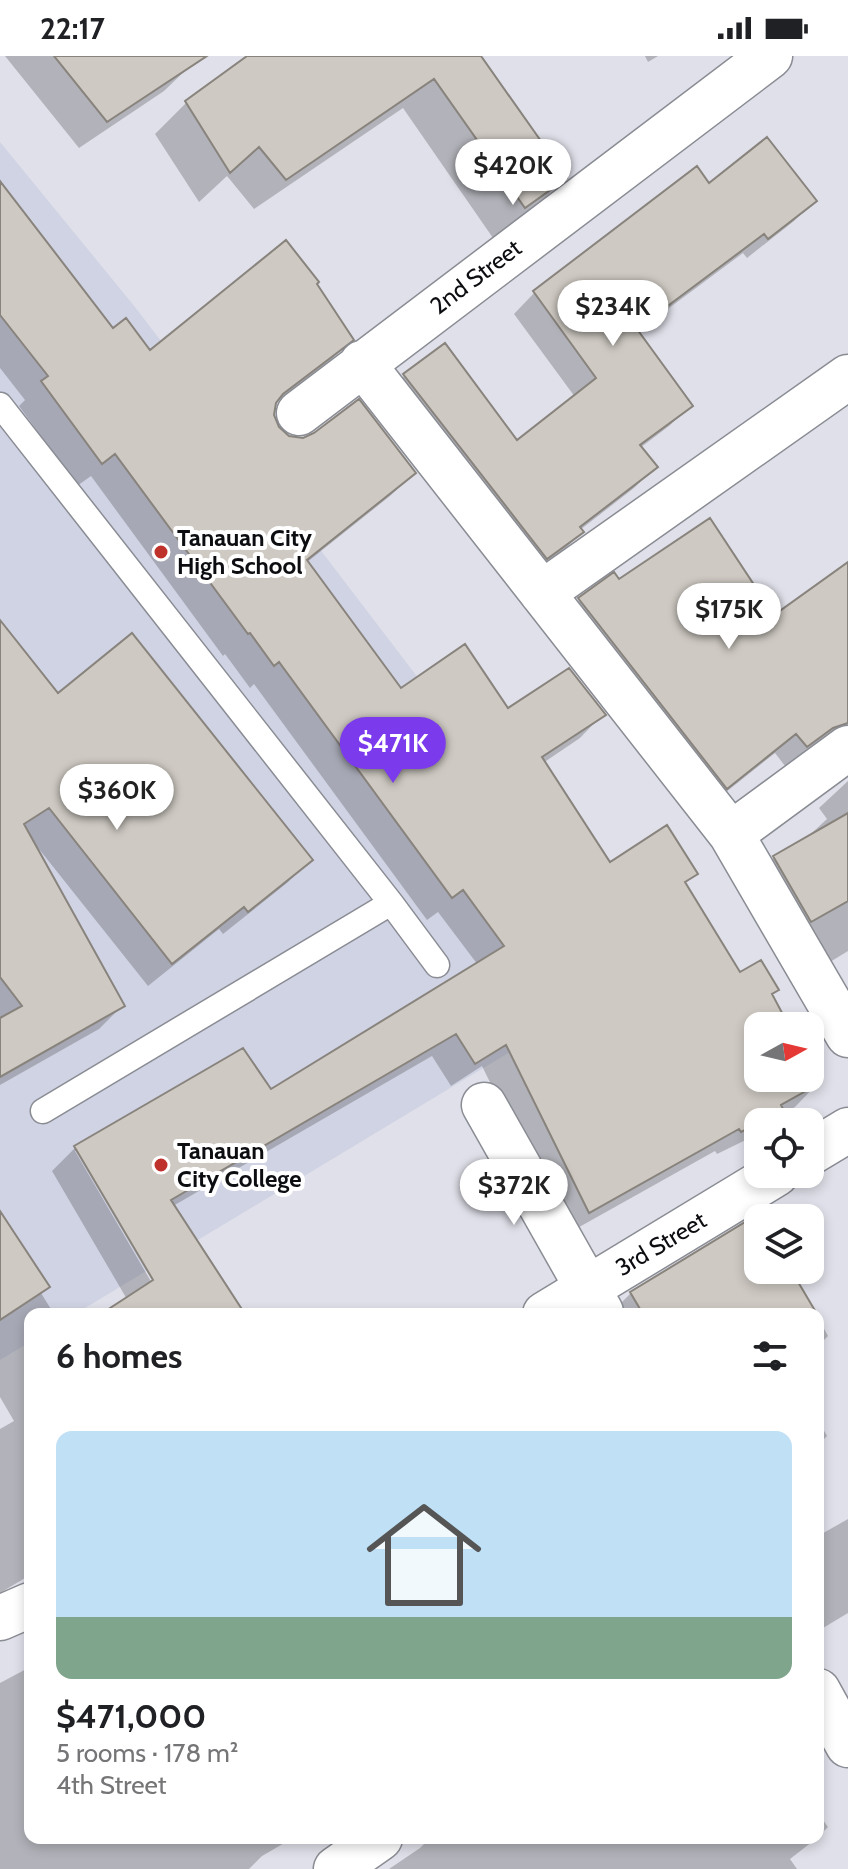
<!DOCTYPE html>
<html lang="en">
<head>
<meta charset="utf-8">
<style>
  body { margin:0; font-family:Cabin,sans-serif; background:#f6f6f6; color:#202124; height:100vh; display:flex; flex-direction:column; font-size:30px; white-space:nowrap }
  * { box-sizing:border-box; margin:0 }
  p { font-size:26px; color:#757577 }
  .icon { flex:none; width:44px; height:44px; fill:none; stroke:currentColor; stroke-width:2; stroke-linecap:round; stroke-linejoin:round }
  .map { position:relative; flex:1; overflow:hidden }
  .panel { position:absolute; left:24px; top:1252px; width:800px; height:536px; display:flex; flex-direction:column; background:#fff; border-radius:16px; box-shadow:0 4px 12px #0003 }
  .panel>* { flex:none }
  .needle { width:52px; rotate:82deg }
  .controls { position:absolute; left:744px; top:956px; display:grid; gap:16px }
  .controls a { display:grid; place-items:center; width:80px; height:80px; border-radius:16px; background:#fff; box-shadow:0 4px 12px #0003; font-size:40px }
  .price { position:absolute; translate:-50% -68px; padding:0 18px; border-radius:28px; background:#fff; color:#222; font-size:26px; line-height:52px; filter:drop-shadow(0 2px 4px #0008) }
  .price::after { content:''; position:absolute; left:50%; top:48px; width:24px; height:18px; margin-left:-12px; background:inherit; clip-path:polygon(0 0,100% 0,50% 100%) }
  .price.on { background:#7c3aed; color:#fff }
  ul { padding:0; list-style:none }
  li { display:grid; align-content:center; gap:16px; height:424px; padding:0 32px }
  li+li { border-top:2px solid #e0e0e0 }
  li span { display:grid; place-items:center; height:248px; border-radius:16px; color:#555 }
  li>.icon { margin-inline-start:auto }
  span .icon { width:144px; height:144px; fill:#fffc; stroke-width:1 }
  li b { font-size:34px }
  h2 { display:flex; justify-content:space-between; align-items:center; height:96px; padding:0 32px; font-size:34px }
  .status { display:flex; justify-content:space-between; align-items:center; height:56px; padding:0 40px; background:#fff; direction:ltr }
  .status svg { height:22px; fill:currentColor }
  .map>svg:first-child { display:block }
</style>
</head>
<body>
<div class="status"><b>22:17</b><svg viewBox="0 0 49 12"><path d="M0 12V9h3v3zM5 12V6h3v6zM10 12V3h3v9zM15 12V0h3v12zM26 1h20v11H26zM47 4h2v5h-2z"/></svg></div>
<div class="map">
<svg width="848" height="1813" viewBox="0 0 848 1813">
  <rect width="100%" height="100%" fill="#dfe0e9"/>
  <!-- built -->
  <path fill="#d0d3e3" d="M 0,86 L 135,251 L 509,741 L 636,920 L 75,1258 L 30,1258 L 30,1286 L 0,1304 Z"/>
  <!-- shadow -->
  <path fill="#0003" fill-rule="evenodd" d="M 5,0 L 185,0 L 191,9 L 164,35 L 79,92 Z
    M 250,0 L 480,0 L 565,122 L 534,153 L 493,182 L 403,52 L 254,153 L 227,120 L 199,146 L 155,78 L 186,47 Z
    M 645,0 L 658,0 L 648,6 Z
    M 709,130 L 814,144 L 794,165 L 747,202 L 743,197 L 637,276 L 690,350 L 669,370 L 640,392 L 655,411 L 634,432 L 580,474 L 582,476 L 561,497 L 526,522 L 383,340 L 404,320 L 445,290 L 516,387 L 575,341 L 514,258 L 534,237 Z
    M 0,147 L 113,274 L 150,297 L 314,228 L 352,283 L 328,307 L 274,348 L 272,360 L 277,373 L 288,382 L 414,417 L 390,440 L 306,507 L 401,635 L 507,655 L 603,658 L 580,682 L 543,707 L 610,809 L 696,817 L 684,829 L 740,918 L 777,934 L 771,940 L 787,970 L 758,970 L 758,1022 L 810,1022 L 810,1012 L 818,1027 L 795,1051 L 770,1066 L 758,1066 L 758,1078 L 717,1098 L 715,1095 L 565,1179 L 482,1010 L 451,1030 L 432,1000 L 173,1150 L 243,1258 L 115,1258 L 128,1245 L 52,1115 L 76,1091 L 270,1036 L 478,909 L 438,856 L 427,864 L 254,628 L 250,632 L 225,598 L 223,600 L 91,420 L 77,430 L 19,350 L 25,344 L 0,312 ZM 75,1095 L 80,1095 L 160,1232 L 156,1234 Z
    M 848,508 L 848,698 L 824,687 L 810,692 L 785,710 L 775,697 L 706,752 L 559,564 L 579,544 L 614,519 L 619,526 L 774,561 Z
    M 0,594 L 57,640 L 310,804 L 287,827 L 223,878 L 219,873 L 148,930 L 35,788 L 33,789 L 123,949 L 99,973 L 0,1029 Z
    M 848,725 L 848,895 L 830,906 L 754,822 L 774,802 L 802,786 L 827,763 L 819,752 Z
    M 0,1159 L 47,1231 L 41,1237 L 54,1258 L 30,1258 L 30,1519 L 0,1537 L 0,1373 L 14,1365 L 0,1341 Z
    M 759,1160 L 758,1214 L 790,1214 L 816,1258 L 610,1258 L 631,1237 Z
    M 818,1262 L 828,1280 L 818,1290 Z
    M 818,1364 L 827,1380 L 818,1389 Z
    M 848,1463 L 848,1557 L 818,1575 L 818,1480 Z
    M 30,1611 L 30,1782 L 293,1782 L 262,1800 L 249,1813 L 0,1813 L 0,1627 Z
    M 818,1757 L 828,1771 L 818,1781 Z
    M 430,1782 L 817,1782 L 790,1803 L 797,1813 L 389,1813 L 420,1792 Z"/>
  <!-- building -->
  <path fill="#cec9c2" stroke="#88837c" stroke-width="2" d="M 54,0 L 207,0 L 107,66 Z
    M 247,0 L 481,0 L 567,122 L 525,152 L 434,23 L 286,124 L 259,91 L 230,117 L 185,45 Z
    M 767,81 L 817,145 L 768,183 L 764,178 L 637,273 L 693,350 L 640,389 L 658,411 L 580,471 L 584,476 L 547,503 L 403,318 L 445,287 L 517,384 L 596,322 L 533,235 L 697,110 L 709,127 Z
    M 0,125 L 113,272 L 126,262 L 150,294 L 286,184 L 319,226 L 317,228 L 354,284 L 283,338 L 276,347 L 274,359 L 279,371 L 289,380 L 303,382 L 314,377 L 359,343 L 416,417 L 307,504 L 401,632 L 465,588 L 508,652 L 569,612 L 606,659 L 542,701 L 610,806 L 667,769 L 698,818 L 685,826 L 740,916 L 761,904 L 779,934 L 772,938 L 789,970 L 758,970 L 758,1022 L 810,1022 L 810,1008 L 820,1027 L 781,1049 L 784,1055 L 741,1076 L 739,1073 L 589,1157 L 506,989 L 475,1008 L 456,978 L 171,1144 L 245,1258 L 101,1258 L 153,1224 L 74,1090 L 243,992 L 271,1033 L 504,890 L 463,834 L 452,842 L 279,606 L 274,610 L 250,577 L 248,578 L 115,398 L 102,408 L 41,325 L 48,320 L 0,259 Z
    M 710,462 L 774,559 L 848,506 L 848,667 L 833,672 L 807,691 L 796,678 L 727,733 L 578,542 L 614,516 L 619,523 Z
    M 0,564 L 58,637 L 132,577 L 313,804 L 248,856 L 244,851 L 172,908 L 49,752 L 24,768 L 125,950 L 0,1021 L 0,962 L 22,950 L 0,921 Z
    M 848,757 L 848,845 L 811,866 L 773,800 Z
    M 0,1155 L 50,1231 L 0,1264 Z
    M 760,1157 L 763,1162 L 758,1162 L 758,1214 L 791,1214 L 817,1258 L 643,1258 L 630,1236 Z"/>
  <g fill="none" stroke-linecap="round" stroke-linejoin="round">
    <!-- service casing -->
    <g stroke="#8a8c94" stroke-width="27">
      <path id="service" d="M 0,349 L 391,847 L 437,909
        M 43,1055 L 391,847"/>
    </g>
    <!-- minor casing -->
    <g stroke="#8a8c94" stroke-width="47">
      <path id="minor" d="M 362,307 L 731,778 L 848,979
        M 299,357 L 770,0
        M 542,537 L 848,321
        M 731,778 L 848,692
        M 484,1049 L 601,1256
        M 810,1097 L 848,1074
        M 545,1258 L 776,1118
        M 0,1562 L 30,1549
        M 818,1635 L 848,1689
        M 336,1813 L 380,1782"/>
    </g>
    <!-- service -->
    <use href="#service" stroke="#fff" stroke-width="24"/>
    <!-- minor -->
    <use href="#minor" stroke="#fff" stroke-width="44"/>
  </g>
  <!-- markers -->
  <g fill="#bf312b" stroke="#fff" stroke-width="3">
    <circle cx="161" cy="496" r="8"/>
    <circle cx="161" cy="1109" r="8"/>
  </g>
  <g text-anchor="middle" stroke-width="8" stroke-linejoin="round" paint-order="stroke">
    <!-- street labels -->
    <g font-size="24" fill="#0c0d10" stroke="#fff">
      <text transform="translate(476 221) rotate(-37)" y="8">2nd Street</text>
      <text transform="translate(661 1188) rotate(-31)" y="8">3rd Street</text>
    </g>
    <!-- poi labels -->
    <g font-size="24" font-weight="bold" fill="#0c0d10" stroke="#fff" text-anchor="start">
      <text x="177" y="490">Tanauan City<tspan x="177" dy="28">High School</tspan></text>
      <text x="177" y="1103">Tanauan<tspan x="177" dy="28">City College</tspan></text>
    </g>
  </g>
</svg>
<div class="controls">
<a><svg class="needle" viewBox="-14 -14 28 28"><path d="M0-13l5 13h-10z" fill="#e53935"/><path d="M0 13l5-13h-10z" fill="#757577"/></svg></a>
<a><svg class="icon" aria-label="locate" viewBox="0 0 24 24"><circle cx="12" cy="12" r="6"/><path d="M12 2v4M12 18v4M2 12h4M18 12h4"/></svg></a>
<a><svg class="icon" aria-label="layers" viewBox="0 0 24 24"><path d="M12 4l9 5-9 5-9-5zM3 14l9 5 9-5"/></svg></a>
</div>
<b class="price" style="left:513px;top:151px">$420K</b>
<b class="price" style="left:613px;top:292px">$234K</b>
<b class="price" style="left:729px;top:595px">$175K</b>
<b class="price on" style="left:393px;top:729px">$471K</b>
<b class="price" style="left:117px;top:776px">$360K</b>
<b class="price" style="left:514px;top:1171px">$372K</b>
<section class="panel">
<h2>6 homes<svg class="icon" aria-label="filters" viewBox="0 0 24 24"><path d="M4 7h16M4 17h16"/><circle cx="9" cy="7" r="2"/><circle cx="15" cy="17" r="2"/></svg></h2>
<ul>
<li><span style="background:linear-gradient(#bfe0f5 75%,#7fa58c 0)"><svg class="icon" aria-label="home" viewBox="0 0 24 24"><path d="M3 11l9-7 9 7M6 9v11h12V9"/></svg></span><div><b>$471,000</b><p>5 rooms · 178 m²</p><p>4th Street</p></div></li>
</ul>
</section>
</div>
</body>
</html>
